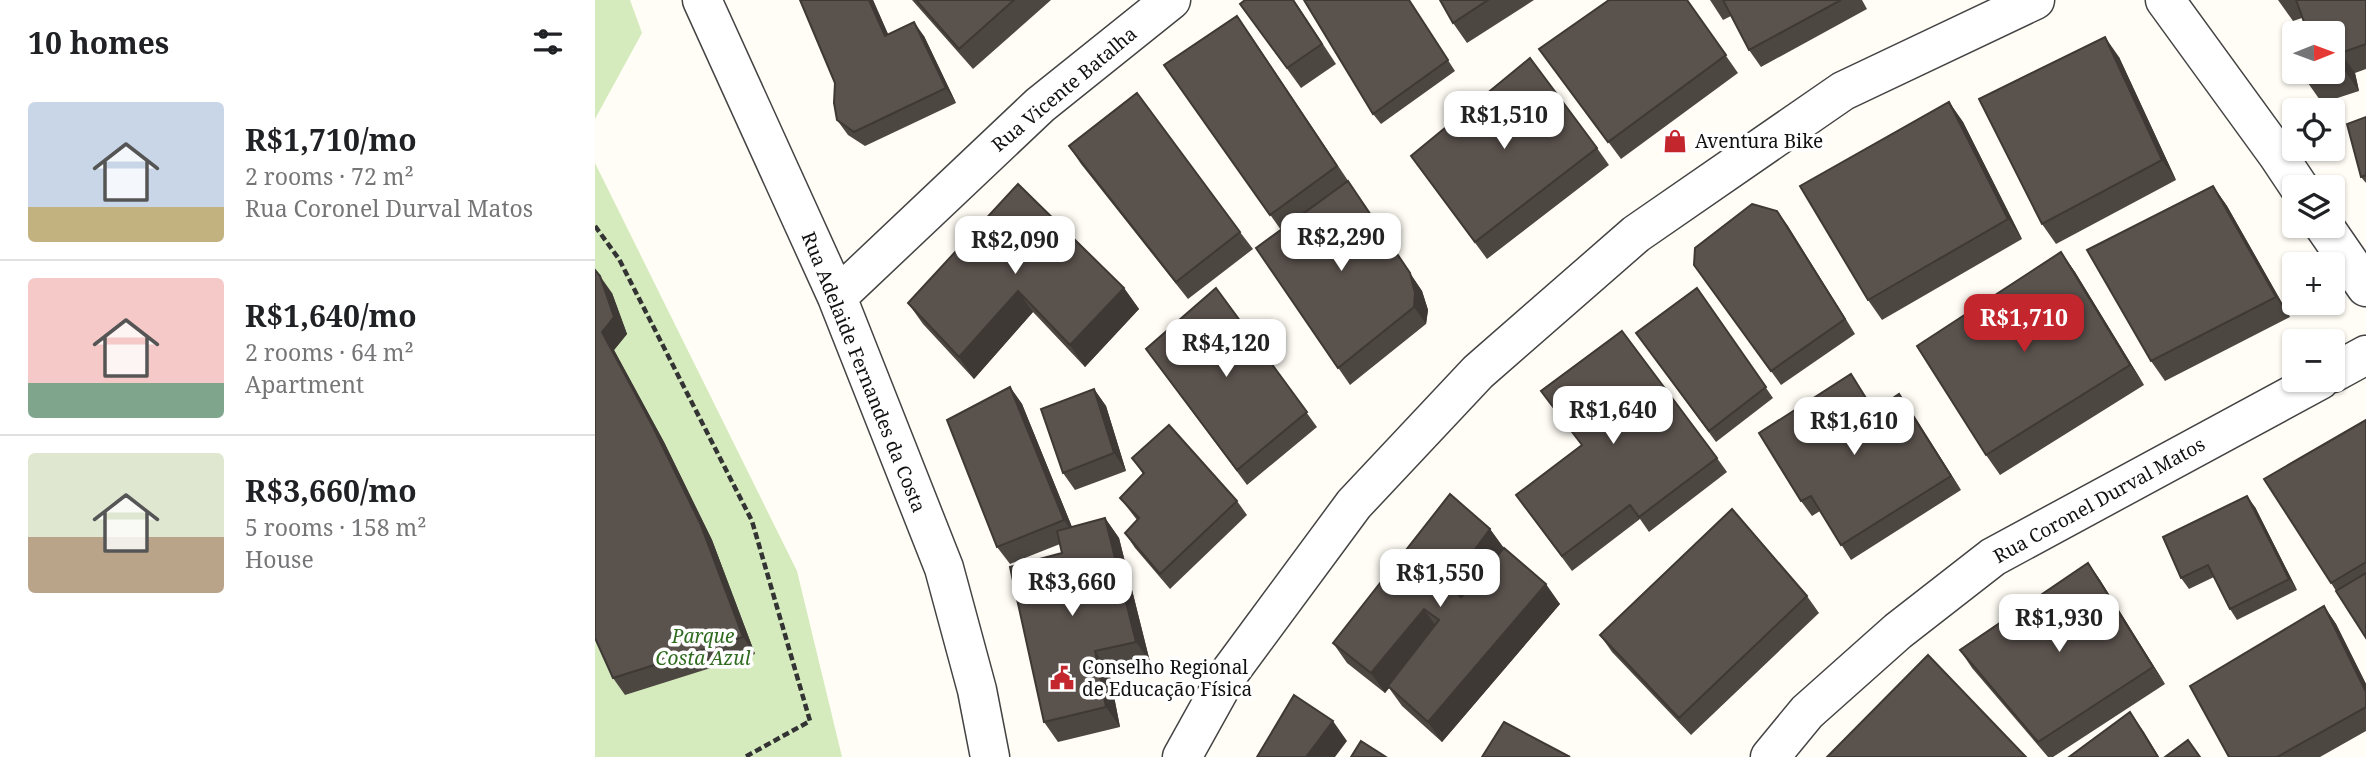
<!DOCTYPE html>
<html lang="en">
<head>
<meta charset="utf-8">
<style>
  body { margin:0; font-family:"Noto Serif",serif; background:#f6f6f6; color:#202124; height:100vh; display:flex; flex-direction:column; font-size:26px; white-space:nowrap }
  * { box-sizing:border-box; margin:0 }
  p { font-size:23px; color:#757577 }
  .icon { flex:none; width:38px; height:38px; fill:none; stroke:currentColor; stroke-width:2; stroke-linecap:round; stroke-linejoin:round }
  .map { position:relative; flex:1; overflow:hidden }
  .drawer { display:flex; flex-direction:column; background:#fff; width:595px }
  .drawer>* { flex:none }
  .needle { width:46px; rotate:89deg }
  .tools { position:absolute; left:1687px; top:21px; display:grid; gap:14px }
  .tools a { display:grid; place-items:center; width:63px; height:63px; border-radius:7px; background:#fff; box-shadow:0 2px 5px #0004; font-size:35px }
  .price { position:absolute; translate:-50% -60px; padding:0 16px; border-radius:14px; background:#fff; color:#222; font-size:23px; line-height:46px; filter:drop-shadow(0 2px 4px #0008) }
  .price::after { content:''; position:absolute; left:50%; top:42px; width:21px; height:16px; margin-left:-10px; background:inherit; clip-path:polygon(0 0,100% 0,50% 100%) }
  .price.active { background:#c4262e; color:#fff }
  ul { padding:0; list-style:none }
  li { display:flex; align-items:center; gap:21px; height:175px; padding:0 28px }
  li+li { border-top:2px solid #e0e0e0 }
  li span { display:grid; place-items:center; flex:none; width:196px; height:140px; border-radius:7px; color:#555 }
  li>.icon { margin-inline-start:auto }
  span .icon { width:84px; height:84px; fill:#fffc; stroke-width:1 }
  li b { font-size:30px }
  h2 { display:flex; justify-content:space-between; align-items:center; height:84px; padding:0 28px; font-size:30px }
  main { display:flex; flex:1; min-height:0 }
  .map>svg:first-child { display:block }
</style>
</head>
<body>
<main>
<section class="drawer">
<h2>10 homes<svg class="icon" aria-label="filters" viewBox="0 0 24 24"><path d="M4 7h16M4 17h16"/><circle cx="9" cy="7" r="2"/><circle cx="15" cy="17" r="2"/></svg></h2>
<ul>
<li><span style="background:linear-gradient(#c9d6e8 75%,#c2b280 0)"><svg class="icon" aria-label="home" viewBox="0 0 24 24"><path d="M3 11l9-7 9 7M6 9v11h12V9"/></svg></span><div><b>R$1,710/mo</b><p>2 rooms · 72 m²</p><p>Rua Coronel Durval Matos</p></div></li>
<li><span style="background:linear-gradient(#f6c9c9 75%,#7fa58c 0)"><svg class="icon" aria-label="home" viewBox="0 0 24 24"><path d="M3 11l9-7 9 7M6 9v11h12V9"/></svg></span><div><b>R$1,640/mo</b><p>2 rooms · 64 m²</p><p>Apartment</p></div></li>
<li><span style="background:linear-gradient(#dfe7d0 60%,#b9a48a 0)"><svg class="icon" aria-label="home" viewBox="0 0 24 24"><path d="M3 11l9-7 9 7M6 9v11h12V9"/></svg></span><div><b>R$3,660/mo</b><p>5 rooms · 158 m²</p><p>House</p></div></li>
</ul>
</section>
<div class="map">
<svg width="1771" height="757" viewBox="0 0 1771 757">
  <rect width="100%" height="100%" fill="#fffdf5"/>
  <!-- green -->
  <path fill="#d5ebbd" d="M 0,0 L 35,0 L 47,33 L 0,119 Z
    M 0,163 L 202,571 L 247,757 L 0,757 Z"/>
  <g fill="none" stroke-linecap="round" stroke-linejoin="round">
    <!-- minor casing -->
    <g stroke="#444" stroke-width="41">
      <path id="minor" d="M 107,0 L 242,297 L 349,568 L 382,690 L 395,757
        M 1570,0 L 1682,154 L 1704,187
        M 1729,226 L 1771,287
        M 242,297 L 445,105 L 576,0
        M 1738,373 L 1771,355
        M 587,757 L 632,676 L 759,504 L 883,372 L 1041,234 L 1248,91 L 1440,0
        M 1175,757 L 1212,712 L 1303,631 L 1398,557 L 1725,380"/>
    </g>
    <!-- path -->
    <path stroke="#333" stroke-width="4.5" stroke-dasharray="7 3.5" stroke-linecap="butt" d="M 0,226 L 24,259 L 157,521 L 215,721 L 150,757"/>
    <!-- minor -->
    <use href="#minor" stroke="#fff" stroke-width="38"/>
  </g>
  <!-- wall -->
  <path fill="#4d4742" d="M 278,0 L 293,34 L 329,36 L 361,103 L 270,146 L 253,135 L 242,120 Z
    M 317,0 L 456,0 L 378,69 Z
    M 699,0 L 741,64 L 706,88 L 645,4 Z
    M 814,0 L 860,71 L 786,124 L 778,114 Z
    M 845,0 L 939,0 L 872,43 L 858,23 Z
    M 1092,0 L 1143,73 L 1026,159 L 944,49 Z
    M 1115,0 L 1267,0 L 1272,9 L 1166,67 L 1154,50 L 1136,16 L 1128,20 Z
    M 1683,0 L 1771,0 L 1771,69 L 1760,73 L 1764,91 L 1727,103 L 1713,83 L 1738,72 L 1707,18 L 1698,21 Z
    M 654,33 L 827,291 L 833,310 L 831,324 L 755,385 L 661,248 L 686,230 L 569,65 Z
    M 1524,57 L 1581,180 L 1461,244 L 1447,224 Z
    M 1354,102 L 1368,122 L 1427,239 L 1287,320 L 1273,300 Z
    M 1771,117 L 1771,183 L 1766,177 Z
    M 474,146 L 645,232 L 658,249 L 593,299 L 486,164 Z
    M 1002,148 L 1014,165 L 892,259 L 816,156 Z
    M 423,184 L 529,288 L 544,309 L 490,367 L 438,312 L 379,379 L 328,324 L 313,303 Z
    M 1618,186 L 1632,206 L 1695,317 L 1570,381 L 1556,361 Z
    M 1182,211 L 1260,334 L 1186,385 L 1099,265 Z
    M 1466,252 L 1480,272 L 1549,385 L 1405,475 L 1391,455 Z
    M 621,288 L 722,427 L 652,485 L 551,349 Z
    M 1102,288 L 1178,398 L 1121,442 L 1041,333 Z
    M 17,293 L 32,334 L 19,350 L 69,442 L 117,540 L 160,654 L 30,695 L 18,678 Z
    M 1256,374 L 1279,410 L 1304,394 L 1366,490 L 1256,560 L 1225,511 L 1217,516 L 1206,501 Z
    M 415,387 L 427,404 L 477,527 L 510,518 L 524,538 L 555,662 L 514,671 L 525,727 L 463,742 L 449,722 L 467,553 L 465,544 L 415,564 L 402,547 Z
    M 499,389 L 511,406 L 531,471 L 480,490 L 468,473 Z
    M 946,391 L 1122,458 L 1132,472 L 1054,532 L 1045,519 L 977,571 L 921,495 L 987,445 Z
    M 1771,420 L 1771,638 L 1736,583 Z
    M 537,458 L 642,501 L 652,515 L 575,589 L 540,548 L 530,533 L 542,520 L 525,498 L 548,474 Z
    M 1660,507 L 1702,590 L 1642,620 L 1635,609 L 1619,577 L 1594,589 L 1586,578 Z
    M 895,529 L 909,548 L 965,604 L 847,742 L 807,706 L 794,688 L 790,693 L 752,663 L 738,643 Z
    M 1493,563 L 1505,580 L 1570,684 L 1458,757 L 1453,757 L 1377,668 L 1365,650 Z
    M 1212,596 L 1224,613 L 1096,735 L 1017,652 L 1005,635 Z
    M 1729,606 L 1741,624 L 1771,684 L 1771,731 L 1725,757 L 1634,757 Z"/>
  <!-- shaded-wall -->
  <path fill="#3f3936" d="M 274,0 L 278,0 L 300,50 L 290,36 Z
    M 319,22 L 329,36 L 361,103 L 351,88 Z
    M 1510,37 L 1524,57 L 1581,180 L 1567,160 Z
    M 1746,53 L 1760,73 L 1764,91 L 1750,71 Z
    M 1354,102 L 1368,122 L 1427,239 L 1413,219 Z
    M 753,181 L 827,291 L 833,310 L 831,324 L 819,307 Z
    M 1618,186 L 1632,206 L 1695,317 L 1681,297 Z
    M 1182,211 L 1193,226 L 1260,334 L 1250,319 Z
    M 1466,252 L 1480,272 L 1549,385 L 1535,365 Z
    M 5,276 L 17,293 L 32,334 L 19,350 L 69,442 L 117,540 L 160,654 L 148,637 L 7,332 Z
    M 529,288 L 544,309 L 490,367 L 475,345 Z
    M 423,291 L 438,312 L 379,379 L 364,357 Z
    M 415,387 L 427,404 L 481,537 L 469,520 Z
    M 499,389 L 511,406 L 531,471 L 519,453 Z
    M 1304,394 L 1315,409 L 1366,490 L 1356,476 Z
    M 1652,496 L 1660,507 L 1702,590 L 1694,579 Z
    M 510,518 L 524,538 L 555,662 L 541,642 Z
    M 895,529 L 909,549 L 867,606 L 853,586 Z
    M 1493,563 L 1505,580 L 1570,684 L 1558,667 Z
    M 951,584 L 965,604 L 847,742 L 833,722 Z
    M 1729,606 L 1741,624 L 1771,684 L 1771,692 Z
    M 829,609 L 843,629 L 790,693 L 776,673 Z
    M 500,651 L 514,671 L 525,727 L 511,707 Z
    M 1535,712 L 1549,732 L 1564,757 L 1563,757 Z
    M 738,721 L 752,741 L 740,757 L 711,757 Z"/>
  <!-- building -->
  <path fill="#5a524d" stroke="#3f3936" stroke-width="2" d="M 205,0 L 274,0 L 290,36 L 319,22 L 351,88 L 259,132 L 242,120 L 239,103 L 240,83 Z
    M 321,0 L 419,0 L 364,49 Z
    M 650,0 L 698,0 L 727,44 L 692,68 L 645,4 Z
    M 709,0 L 814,0 L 853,60 L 778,114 Z
    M 845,0 L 893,0 L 858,23 Z
    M 1014,0 L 1092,0 L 1131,55 L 1013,142 L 944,49 Z
    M 1128,0 L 1246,0 L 1154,50 Z
    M 1701,0 L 1771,0 L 1771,44 L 1746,53 L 1750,71 L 1713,83 L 1709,72 L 1738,72 L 1738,33 L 1713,33 Z
    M 642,16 L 742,166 L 675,215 L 569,65 Z
    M 1510,37 L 1567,160 L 1447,224 L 1384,99 Z
    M 935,58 L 1002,148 L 880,242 L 816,156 Z
    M 542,93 L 645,232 L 581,282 L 474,146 Z
    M 1354,102 L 1413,219 L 1273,300 L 1205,186 Z
    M 1771,117 L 1771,175 L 1766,177 L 1752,124 Z
    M 753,181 L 815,273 L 820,293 L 819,307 L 743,368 L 661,248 Z
    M 423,184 L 529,288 L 475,345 L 423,291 L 364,357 L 313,303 Z
    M 1618,186 L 1681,297 L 1556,361 L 1492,250 Z
    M 1157,204 L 1182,211 L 1250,319 L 1176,371 L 1099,265 L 1100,248 Z
    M 1466,252 L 1535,365 L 1391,455 L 1322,346 Z
    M 0,270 L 5,276 L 19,317 L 7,332 L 57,425 L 105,523 L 148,637 L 18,678 L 0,638 Z
    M 621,288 L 712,412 L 642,470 L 551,349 Z
    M 1102,288 L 1171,387 L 1114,431 L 1041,333 Z
    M 1027,331 L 1122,458 L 1044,517 L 1035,505 L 967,556 L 921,495 L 987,445 L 946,391 Z
    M 1256,374 L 1279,411 L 1304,394 L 1356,476 L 1246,545 L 1216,496 L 1206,501 L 1164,433 Z
    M 415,387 L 469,520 L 402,547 L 352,420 Z
    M 499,389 L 519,453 L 468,473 L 446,409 Z
    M 1771,420 L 1771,562 L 1736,583 L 1669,479 Z
    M 574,425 L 642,501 L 565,574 L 530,533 L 544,518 L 525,498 L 549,473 L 537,458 Z
    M 855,494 L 895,529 L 853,586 L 866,597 L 909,548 L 951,584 L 833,722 L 793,686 L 844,620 L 829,609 L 776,673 L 738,643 Z
    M 1652,496 L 1694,579 L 1635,609 L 1613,565 L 1586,578 L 1568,537 Z
    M 1137,509 L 1212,596 L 1084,718 L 1005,635 Z
    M 510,518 L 541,642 L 500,651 L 511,707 L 449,722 L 415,567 L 467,553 L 462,531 Z
    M 1493,563 L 1558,667 L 1443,742 L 1365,650 Z
    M 1771,573 L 1771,638 L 1741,591 Z
    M 1729,606 L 1771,692 L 1771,707 L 1682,757 L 1634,757 L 1595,686 Z
    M 1333,655 L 1431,757 L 1232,757 Z
    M 699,695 L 738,721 L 711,757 L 662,757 Z
    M 1535,712 L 1563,757 L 1474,757 Z
    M 909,722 L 975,757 L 887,757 Z
    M 1593,740 L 1605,757 L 1570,757 Z
    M 766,741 L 791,757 L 756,757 Z"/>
  <!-- icons -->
  <defs>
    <g id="shop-bare" transform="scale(1.89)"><path d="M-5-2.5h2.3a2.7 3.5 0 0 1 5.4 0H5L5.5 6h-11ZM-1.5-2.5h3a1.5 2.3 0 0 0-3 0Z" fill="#c4262e" stroke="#fff" stroke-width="2.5" paint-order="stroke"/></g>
    <g id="civic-bare" transform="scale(1.89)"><path d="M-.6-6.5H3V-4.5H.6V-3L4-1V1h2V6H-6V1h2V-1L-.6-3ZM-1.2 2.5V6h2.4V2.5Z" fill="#c4262e" stroke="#fff" stroke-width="2.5" paint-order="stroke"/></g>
  </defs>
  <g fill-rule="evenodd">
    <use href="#shop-bare" x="1080" y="141"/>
    <use href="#civic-bare" x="467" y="678"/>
  </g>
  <g text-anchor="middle" stroke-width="7" stroke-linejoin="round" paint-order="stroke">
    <!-- street labels -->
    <g font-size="19" fill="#111" stroke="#fff">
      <text transform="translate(469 89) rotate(-40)" y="7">Rua Vicente Batalha</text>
      <text transform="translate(269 372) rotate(68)" y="7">Rua Adelaide Fernandes da Costa</text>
      <text transform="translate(1504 500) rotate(-29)" y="7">Rua Coronel Durval Matos</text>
    </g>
    <!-- poi labels -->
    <g font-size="19" fill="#111" stroke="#fff" text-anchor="start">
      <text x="1100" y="148">Aventura Bike</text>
      <text x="487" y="674">Conselho Regional<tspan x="487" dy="22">de Educação Física</tspan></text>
    </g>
    <!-- park labels -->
    <g font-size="19" font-style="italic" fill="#2f6b1f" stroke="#fff">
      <text x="108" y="643">Parque<tspan x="108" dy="22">Costa Azul</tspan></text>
    </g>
  </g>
</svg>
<div class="tools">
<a><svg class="needle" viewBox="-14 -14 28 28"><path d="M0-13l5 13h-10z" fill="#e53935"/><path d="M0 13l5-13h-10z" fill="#757577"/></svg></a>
<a><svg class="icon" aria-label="locate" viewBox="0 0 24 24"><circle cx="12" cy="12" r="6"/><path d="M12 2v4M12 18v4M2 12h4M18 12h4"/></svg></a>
<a><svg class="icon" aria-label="layers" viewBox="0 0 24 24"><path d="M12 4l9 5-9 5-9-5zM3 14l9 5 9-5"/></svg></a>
<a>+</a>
<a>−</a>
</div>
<b class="price" style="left:909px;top:151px">R$1,510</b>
<b class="price" style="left:746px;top:273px">R$2,290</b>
<b class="price" style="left:420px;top:276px">R$2,090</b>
<b class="price active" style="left:1429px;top:354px">R$1,710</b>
<b class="price" style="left:631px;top:379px">R$4,120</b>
<b class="price" style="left:1018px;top:446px">R$1,640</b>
<b class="price" style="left:1259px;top:457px">R$1,610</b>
<b class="price" style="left:845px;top:609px">R$1,550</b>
<b class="price" style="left:477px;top:618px">R$3,660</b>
<b class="price" style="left:1464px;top:654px">R$1,930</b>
</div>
</main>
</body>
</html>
